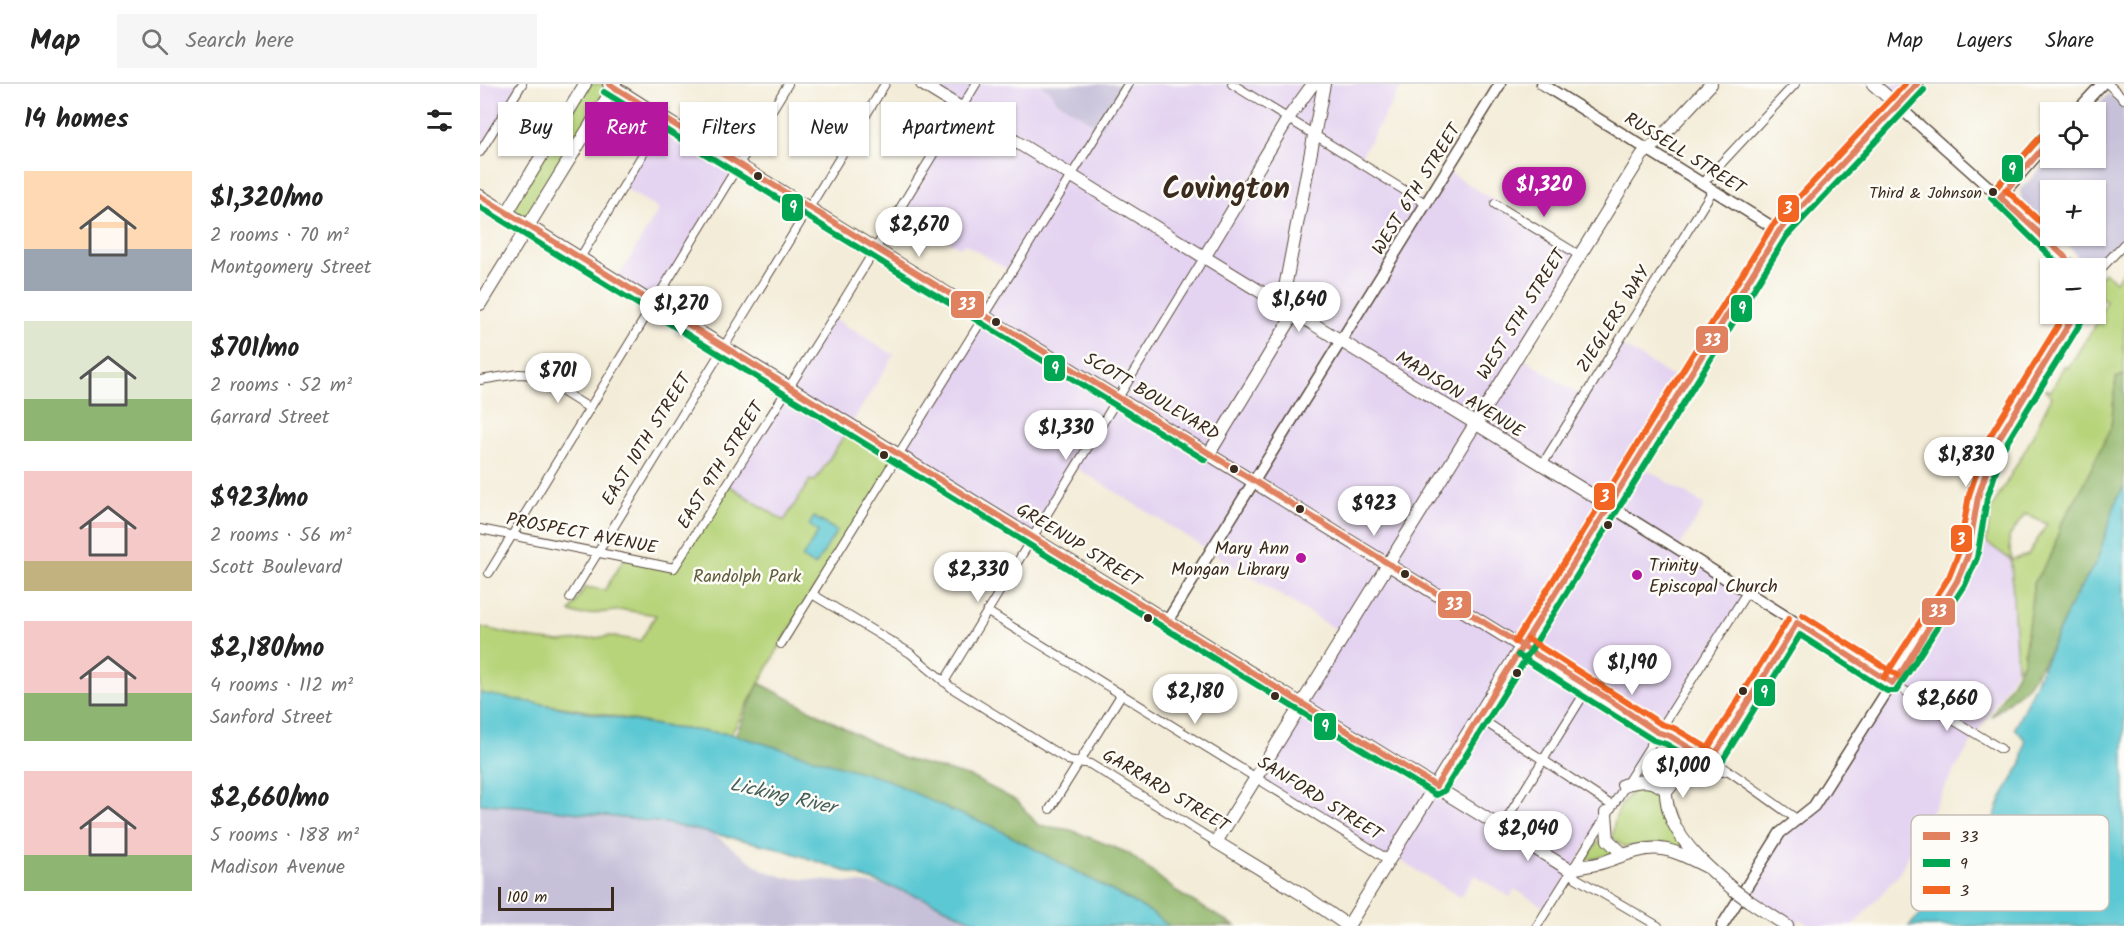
<!DOCTYPE html>
<html lang="en">
<head>
<meta charset="utf-8">
<style>
  body { margin:0; font-family:Kalam,sans-serif; background:#f6f6f6; color:#222; height:100vh; display:flex; flex-direction:column; font-size:22px; white-space:nowrap }
  * { box-sizing:border-box; margin:0 }
  p { font-size:20px; color:#767676 }
  .icon { flex:none; width:33px; height:33px; fill:none; stroke:currentColor; stroke-width:2; stroke-linecap:round; stroke-linejoin:round }
  .map { position:relative; flex:1; overflow:hidden }
  .drawer { display:flex; flex-direction:column; background:#fff; width:480px }
  .drawer>* { flex:none }
  .banner { position:absolute; left:18px; top:18px; width:570px; height:54px; display:flex; gap:12px }
  .fabs { position:absolute; left:1560px; top:18px; display:grid; gap:12px }
  .fabs a { display:grid; place-items:center; width:66px; height:66px; border-radius:0px; background:#fff; box-shadow:0 2px 4px #0004; font-size:30px }
  .scale { position:absolute; left:18px; bottom:15px; width:116px; box-sizing:border-box; padding-left:6px; border:3px solid #3b2a1e; border-top:0; font-size:16px; line-height:21px; white-space:nowrap; color:#3b2a1e; -webkit-text-stroke:4px #fdfcf7; paint-order:stroke }
  .price { position:absolute; translate:-50% -51px; padding:0 14px; border-radius:21px; background:#fff; color:#222; font-size:20px; line-height:39px; filter:drop-shadow(0 2px 3px #0008) }
  .price::after { content:''; position:absolute; left:50%; top:36px; width:18px; height:14px; margin-left:-9px; background:inherit; clip-path:polygon(0 0,100% 0,50% 100%) }
  .price.on { background:#b5179e; color:#fff }
  ul { padding:0; list-style:none }
  li { display:flex; align-items:center; gap:18px; height:150px; padding:0 24px }
  li span { display:grid; place-items:center; flex:none; width:168px; height:120px; border-radius:0px; color:#555 }
  li>.icon { margin-inline-start:auto }
  span .icon { width:72px; height:72px; fill:#fffc; stroke-width:1 }
  li b { font-size:26px }
  h2 { display:flex; justify-content:space-between; align-items:center; height:72px; padding:0 24px; font-size:26px }
  .tag { padding:0 21px; border-radius:0px; background:#fff; box-shadow:0 2px 4px #0004; font-size:21px; line-height:54px }
  .tag.on { background:#b5179e; color:#fff }
  header { display:flex; align-items:center; gap:36px; box-sizing:border-box; height:84px; padding:0 30px; background:#fff; border-bottom:2px solid #e0e0e0 }
  header strong { font-size:28px }
  nav { display:flex; gap:33px; margin-inline-start:auto; font-size:21px }
  .search { width:420px; height:54px; background:#f6f6f6; display:flex; align-items:center; gap:15px; box-sizing:border-box; padding:0 21px; border-radius:0px; color:#767676; font-size:22px }
  main { display:flex; flex:1; min-height:0 }
  .map>svg:first-child { display:block }
</style>
</head>
<body>
<header>
<strong>Map</strong>
<div class="search"><svg class="icon" aria-label="search" viewBox="0 0 24 24"><circle cx="10" cy="10" r="6"/><path d="M15 15l6 6"/></svg>Search here</div>
<nav><a>Map</a><a>Layers</a><a>Share</a></nav>
</header>
<main>
<section class="drawer">
<h2>14 homes<svg class="icon" aria-label="filters" viewBox="0 0 24 24"><path d="M4 7h16M4 17h16"/><circle cx="9" cy="7" r="2"/><circle cx="15" cy="17" r="2"/></svg></h2>
<ul>
<li><span style="background:linear-gradient(#ffd9b3 65%,#9aa5b1 0)"><svg class="icon" aria-label="home" viewBox="0 0 24 24"><path d="M3 11l9-7 9 7M6 9v11h12V9"/></svg></span><div><b>$1,320/mo</b><p>2 rooms · 70 m²</p><p>Montgomery Street</p></div></li>
<li><span style="background:linear-gradient(#dfe7d0 65%,#8fb573 0)"><svg class="icon" aria-label="home" viewBox="0 0 24 24"><path d="M3 11l9-7 9 7M6 9v11h12V9"/></svg></span><div><b>$701/mo</b><p>2 rooms · 52 m²</p><p>Garrard Street</p></div></li>
<li><span style="background:linear-gradient(#f6c9c9 75%,#c2b280 0)"><svg class="icon" aria-label="home" viewBox="0 0 24 24"><path d="M3 11l9-7 9 7M6 9v11h12V9"/></svg></span><div><b>$923/mo</b><p>2 rooms · 56 m²</p><p>Scott Boulevard</p></div></li>
<li><span style="background:linear-gradient(#f6c9c9 60%,#8fb573 0)"><svg class="icon" aria-label="home" viewBox="0 0 24 24"><path d="M3 11l9-7 9 7M6 9v11h12V9"/></svg></span><div><b>$2,180/mo</b><p>4 rooms · 112 m²</p><p>Sanford Street</p></div></li>
<li><span style="background:linear-gradient(#f6c9c9 70%,#8fb573 0)"><svg class="icon" aria-label="home" viewBox="0 0 24 24"><path d="M3 11l9-7 9 7M6 9v11h12V9"/></svg></span><div><b>$2,660/mo</b><p>5 rooms · 188 m²</p><p>Madison Avenue</p></div></li>
</ul>
</section>
<div class="map">
<svg width="1644" height="842" viewBox="0 0 1644 842">
  <rect width="100%" height="100%" fill="#fdfcf7"/>
  <filter id="ink" filterUnits="userSpaceOnUse"><feTurbulence type="fractalNoise" baseFrequency=".0167" numOctaves="2"/><feDisplacementMap in="SourceGraphic" scale="12" xChannelSelector="R" yChannelSelector="G"/><feConvolveMatrix kernelMatrix="1 2 1 2 8 2 1 2 1" color-interpolation-filters="sRGB"/></filter>
  <filter id="wash" filterUnits="userSpaceOnUse"><feTurbulence type="fractalNoise" baseFrequency=".008" numOctaves="4" result="noise"/><feDisplacementMap in="SourceGraphic" scale="24" xChannelSelector="R" yChannelSelector="G"/><feGaussianBlur stdDeviation="1.35" result="paint"/><feColorMatrix in="noise" values="0 0 0 0 0 0 0 0 0 0 0 0 0 0 0 0 0 1.4 0 .05"/><feComposite in="paint" operator="in"/></filter>
  <g filter="url(#wash)">
    <rect width="100%" height="100%" fill="#f3ecd8"/>
    <!-- built -->
    <path fill="#e4d3f1" d="M 0,0 L 42,0 L 0,68 Z
      M 453,0 L 559,0 L 572,8 L 575,16 L 621,44 L 648,0 L 923,0 L 878,77 L 945,118 L 966,86 L 1099,171 L 1037,270 L 1103,313 L 1138,259 L 1204,300 L 1156,379 L 1225,421 L 1198,465 L 1267,508 L 1067,825 L 1035,805 L 1030,813 L 995,791 L 980,813 L 918,775 L 909,776 L 775,693 L 863,550 L 597,384 L 554,454 L 419,370 L 532,188 L 485,160 L 479,163 L 419,126 L 481,24 Z
      M 1393,0 L 1437,0 L 1418,22 Z
      M 184,35 L 259,80 L 174,219 L 137,196 L 179,125 L 143,103 Z
      M 353,234 L 414,271 L 335,398 L 329,396 L 304,437 L 247,400 Z
      M 1492,450 L 1531,476 L 1537,584 L 1468,697 L 1418,791 L 1373,842 L 1331,842 L 1320,835 L 1316,842 L 1307,842 L 1260,813 L 1300,749 L 1334,722 L 1477,497 Z"/>
    <!-- industrial -->
    <path fill="#c6c0d9" d="M 559,0 L 648,0 L 621,44 L 575,16 L 572,8 Z
      M 1628,10 L 1644,24 L 1644,151 L 1613,184 L 1604,184 L 1594,168 L 1578,152 L 1616,152 L 1616,106 L 1570,106 L 1570,144 L 1542,119 L 1540,106 L 1571,74 L 1616,74 L 1616,28 L 1611,28 Z
      M 0,720 L 41,722 L 185,739 L 233,750 L 283,786 L 307,794 L 405,801 L 449,816 L 504,842 L 0,842 Z"/>
    <!-- green -->
    <path fill="#b7d47a" stroke="#797f4c" stroke-width="1.5" fill-rule="evenodd" d="M 105,0 L 129,0 L 46,141 L 27,129 Z
      M 1644,187 L 1644,291 L 1636,294 L 1631,343 L 1602,404 L 1581,440 L 1572,470 L 1554,498 L 1543,579 L 1537,584 L 1531,476 L 1506,458 L 1511,425 L 1547,363 L 1572,312 L 1563,304 L 1571,307 L 1584,282 L 1588,284 L 1616,240 L 1626,217 L 1616,211 L 1616,198 L 1624,188 L 1636,197 ZM 1545,430 L 1567,440 L 1548,471 L 1531,476 L 1529,453 Z
      M 371,341 L 419,370 L 301,560 L 251,650 L 193,644 L 102,626 L 0,611 L 0,543 L 53,555 L 81,558 L 131,552 L 160,557 L 176,531 L 144,526 L 100,531 L 90,528 L 105,503 L 125,506 L 145,473 L 194,484 L 247,400 L 304,437 L 330,396 L 335,397 Z
      M 1176,664 L 1179,695 L 1170,692 L 1157,692 Z
      M 1162,700 L 1178,707 L 1209,768 L 1187,759 L 1144,763 L 1133,754 C 1132,733 1143,712 1162,700 Z
      M 1122,753 L 1134,770 L 1106,776 L 1105,775 Z"/>
    <!-- forest -->
    <path fill="#91b66a" stroke="#667044" stroke-width="1.5" d="M 1644,291 L 1644,402 L 1637,415 L 1617,477 L 1594,514 L 1566,574 L 1548,601 L 1511,633 L 1543,579 L 1554,498 L 1572,470 L 1581,440 L 1602,404 L 1631,343 L 1636,294 Z
      M 279,599 L 422,674 L 491,693 L 537,717 L 558,741 L 591,746 L 648,769 L 700,810 L 755,842 L 689,842 L 669,827 L 512,742 L 255,652 Z"/>
    <!-- water -->
    <path fill="#5bc8d3" stroke="#4b7978" stroke-width="1.5" d="M 1644,402 L 1644,842 L 1429,842 L 1490,780 L 1508,750 L 1522,713 L 1542,679 L 1545,656 L 1535,644 L 1594,514 L 1617,477 L 1637,415 Z
      M 334,433 L 357,447 L 335,482 L 322,474 L 338,448 L 329,441 Z
      M 0,609 L 193,644 L 251,650 L 408,696 L 470,726 L 512,742 L 669,827 L 689,842 L 504,842 L 449,816 L 298,764 L 185,739 L 41,722 L 0,720 Z"/>
  </g>
  <g filter="url(#ink)">
    <g fill="none" stroke-linecap="round" stroke-linejoin="round">
      <!-- minor casing -->
      <g stroke="#57473a" stroke-width="10">
        <path id="minor" d="M 752,0 L 945,119
          M 1628,0 L 1644,15
          M 0,68 L 42,0
          M 1223,99 L 1315,0
          M 1015,120 L 1099,171
          M 100,174 L 184,35
          M 1616,190 L 1644,160
          M 0,296 L 39,290 L 56,291 L 109,324
          M 1062,381 L 1233,106
          M 0,445 L 194,484 L 353,234 L 496,0
          M 9,489 L 308,0
          M 332,510 L 430,569 L 472,604 L 588,676 L 610,680 L 736,758
          M 90,514 L 405,0
          M 508,528 L 909,776
          M 301,560 L 648,0
          M 464,598 L 725,172
          M 1412,599 L 1521,665
          M 998,633 L 1131,721
          M 1177,648 C 1219,661 1280,710 1318,736
          M 570,725 L 641,611
          M 1021,744 L 1109,602
          M 1090,786 L 1096,794 L 1178,842
          M 1057,842 L 1267,508"/>
      </g>
      <!-- tertiary casing -->
      <g stroke="#57473a" stroke-width="13">
        <path id="tertiary" d="M 1062,0 L 1299,147
          M 1418,22 L 1552,142 L 1593,184
          M 1596,28 L 1622,0
          M 1520,113 L 1570,56
          M 1130,422 L 1412,599
          M 688,536 L 1020,0
          M 1242,842 L 1300,749 L 1334,722 L 1477,497 C 1492,460 1493,422 1505,385 C 1521,336 1567,275 1595,230"/>
      </g>
      <!-- secondary casing -->
      <g stroke="#57473a" stroke-width="14">
        <path id="secondary" d="M 135,0 L 134,3 L 184,35 L 1159,635 C 1164,639 1174,644 1177,649 C 1190,676 1180,709 1192,736 C 1204,764 1232,787 1254,806
          M 1393,0 L 1418,22
          M 0,112 L 1090,786 C 1102,781 1115,782 1127,777 C 1176,759 1182,760 1229,784
          M 27,129 L 105,0
          M 730,368 L 815,228
          M 1143,701 C 1161,696 1172,694 1187,707 C 1203,685 1218,683 1243,686
          M 1126,729 L 1128,756 L 1143,770
          M 1269,817 L 1307,842"/>
      </g>
      <!-- primary casing -->
      <g stroke="#57473a" stroke-width="14">
        <path id="primary" d="M 442,0 L 1130,422
          M 725,172 L 809,33 L 833,0
          M 802,219 L 844,0
          M 0,220 L 134,3 L 129,0
          M 868,842 L 825,812 L 736,758 L 1162,71 L 1175,60 L 1231,0
          M 868,842 L 1299,147 L 1437,0"/>
      </g>
      <!-- minor -->
      <use href="#minor" stroke="#fff" stroke-width="8"/>
      <!-- tertiary -->
      <use href="#tertiary" stroke="#fff" stroke-width="10"/>
      <!-- secondary -->
      <use href="#secondary" stroke="#fff" stroke-width="12"/>
      <!-- primary -->
      <use href="#primary" stroke="#fff" stroke-width="12"/>
      <!-- secondary-bridge casing -->
      <g stroke="#57473a" stroke-width="14" stroke-linecap="butt">
        <path id="secondary-bridge" d="M 1254,806 L 1269,817"/>
      </g>
      <!-- secondary-bridge -->
      <use href="#secondary-bridge" stroke="#fff" stroke-width="12"/>
      <!-- bus-1 casing -->
      <g stroke="#fdfcf7" stroke-width="10">
        <path id="bus-1" d="M 129,0 L 1122,611 L 1177,648 L 1190,652 L 1231,677 L 1317,539 L 1412,599 L 1419,592 L 1477,497 L 1488,471 L 1498,413 L 1515,361 L 1595,230
          M 1570,56 L 1520,113 L 1585,173 L 1593,184
          M 0,112 L 956,702 L 1299,147 L 1437,0"/>
      </g>
      <!-- bus-2 casing -->
      <g stroke="#fdfcf7" stroke-width="10">
        <path id="bus-2" d="M 124,8 L 725,376
          M 1563,50 L 1513,107 L 1511,114 L 1582,184
          M 0,123 L 956,711 L 964,707 L 1306,153 L 1444,6
          M 1038,571 L 1173,656 L 1186,660 L 1230,686 L 1239,682 L 1320,551 L 1407,607 L 1416,607 L 1485,501 L 1497,474 L 1507,415 L 1523,365 L 1603,235"/>
      </g>
      <!-- bus-3 casing -->
      <g stroke="#fdfcf7" stroke-width="10">
        <path id="bus-3" d="M 1526,106 L 1570,147
          M 1513,107 L 1563,50
          M 1322,531 L 1417,591
          M 1048,555 L 1181,640 L 1194,644 L 1236,669
          M 1035,558 L 1292,142 L 1425,0
          M 1404,594 L 1469,493 L 1479,468 L 1489,411 L 1507,357 L 1585,230
          M 1223,672 L 1309,534"/>
      </g>
      <!-- bus-1 -->
      <use href="#bus-1" stroke="#e08160" stroke-width="6"/>
      <!-- bus-2 -->
      <use href="#bus-2" stroke="#00a651" stroke-width="6"/>
      <!-- bus-3 -->
      <use href="#bus-3" stroke="#f26522" stroke-width="6"/>
    </g>
  </g>
  <!-- markers -->
  <g fill="#3b2a1e" stroke="#fdfcf7" stroke-width="2">
    <circle cx="278" cy="92" r="5"/>
    <circle cx="1513" cy="108" r="5"/>
    <circle cx="516" cy="238" r="5"/>
    <circle cx="404" cy="371" r="5"/>
    <circle cx="754" cy="385" r="5"/>
    <circle cx="820" cy="425" r="5"/>
    <circle cx="1128" cy="441" r="5"/>
    <circle cx="925" cy="490" r="5"/>
    <circle cx="668" cy="534" r="5"/>
    <circle cx="1037" cy="589" r="5"/>
    <circle cx="1263" cy="607" r="5"/>
    <circle cx="795" cy="612" r="5"/>
  </g>
  <g fill="#b5179e" stroke="#fdfcf7" stroke-width="2">
    <circle cx="821" cy="474" r="6"/>
    <circle cx="1157" cy="491" r="6"/>
  </g>
  <g text-anchor="middle" stroke-width="5" stroke-linejoin="round" paint-order="stroke">
    <!-- bus labels -->
    <g font-size="16" fill="#3b2a1e" stroke="#fdfcf7" text-anchor="end">
      <text x="1502" y="114">Third &amp; Johnson</text>
    </g>
    <!-- street labels -->
    <g font-size="18" fill="#3b2a1e" stroke="#fdfcf7">
      <text transform="translate(1205 69) rotate(32)" y="6">RUSSELL STREET</text>
      <text transform="translate(936 105) rotate(-58)" y="6">WEST 6TH STREET</text>
      <text transform="translate(1041 230) rotate(-58)" y="6">WEST 5TH STREET</text>
      <text transform="translate(1133 235) rotate(-58)" y="6">ZIEGLERS WAY</text>
      <text transform="translate(980 310) rotate(32)" y="6">MADISON AVENUE</text>
      <text transform="translate(672 312) rotate(31)" y="6">SCOTT BOULEVARD</text>
      <text transform="translate(166 355) rotate(-58)" y="6">EAST 10TH STREET</text>
      <text transform="translate(240 381) rotate(-58)" y="6">EAST 9TH STREET</text>
      <text transform="translate(102 449) rotate(11)" y="6">PROSPECT AVENUE</text>
      <text transform="translate(599 461) rotate(32)" y="6">GREENUP STREET</text>
      <text transform="translate(686 706) rotate(31)" y="6">GARRARD STREET</text>
      <text transform="translate(840 714) rotate(32)" y="6">SANFORD STREET</text>
    </g>
    <!-- poi labels -->
    <g font-size="18" fill="#3b2a1e" stroke="#fdfcf7" text-anchor="end">
      <text x="809" y="470">Mary Ann<tspan x="809" dy="21">Mongan Library</tspan></text>
      <text x="1169" y="487" text-anchor="start">Trinity<tspan x="1169" dy="21">Episcopal Church</tspan></text>
    </g>
    <!-- park labels -->
    <g font-size="18" fill="#605d3a" stroke="#fdfcf7">
      <text x="267" y="498">Randolph Park</text>
    </g>
    <!-- water labels -->
    <g font-size="20" font-style="italic" fill="#46615d" stroke="#fdfcf7">
      <text transform="translate(303 711) rotate(13)" y="7">Licking River</text>
    </g>
    <!-- town labels -->
    <g font-size="30" font-weight="bold" fill="#3b2a1e" stroke="#fdfcf7">
      <text x="746" y="114">Covington</text>
    </g>
  </g>
  <!-- legend -->
  <rect x="1431" y="731" width="198" height="96" rx="9" fill="#fdfcf7" stroke="#c3bdb6" stroke-width="1.5"/>
  <rect x="1443" y="748" width="27" height="8" fill="#e08160"/>
  <rect x="1443" y="775" width="27" height="8" fill="#00a651"/>
  <rect x="1443" y="802" width="27" height="8" fill="#f26522"/>
  <g font-size="16" fill="#3b2a1e">
    <text x="1480" y="758">33</text>
    <text x="1480" y="785">9</text>
    <text x="1480" y="812">3</text>
  </g>
  <g stroke="#fdfcf7" stroke-width="2">
    <rect x="1521" y="70" width="23" height="29" rx="6" fill="#00a651"/>
    <rect x="301" y="109" width="23" height="29" rx="6" fill="#00a651"/>
    <rect x="1297" y="110" width="23" height="29" rx="6" fill="#f26522"/>
    <rect x="470" y="206" width="35" height="29" rx="6" fill="#e08160"/>
    <rect x="1250" y="210" width="23" height="29" rx="6" fill="#00a651"/>
    <rect x="1215" y="241" width="34" height="29" rx="6" fill="#e08160"/>
    <rect x="563" y="270" width="23" height="28" rx="6" fill="#00a651"/>
    <rect x="1113" y="398" width="23" height="29" rx="6" fill="#f26522"/>
    <rect x="1470" y="440" width="23" height="29" rx="6" fill="#f26522"/>
    <rect x="957" y="506" width="35" height="29" rx="6" fill="#e08160"/>
    <rect x="1441" y="513" width="35" height="29" rx="6" fill="#e08160"/>
    <rect x="1273" y="594" width="23" height="29" rx="6" fill="#00a651"/>
    <rect x="833" y="628" width="24" height="29" rx="6" fill="#00a651"/>
  </g>
  <g font-size="16" text-anchor="middle" font-weight="bold" fill="#fff">
    <text x="1532" y="91">9</text>
    <text x="313" y="129">9</text>
    <text x="1308" y="130">3</text>
    <text x="487" y="226">33</text>
    <text x="1262" y="230">9</text>
    <text x="1232" y="262">33</text>
    <text x="575" y="290">9</text>
    <text x="1125" y="418">3</text>
    <text x="1481" y="461">3</text>
    <text x="974" y="526">33</text>
    <text x="1458" y="533">33</text>
    <text x="1284" y="614">9</text>
    <text x="845" y="648">9</text>
  </g>
</svg>
<div class="fabs">
<a><svg class="icon" aria-label="locate" viewBox="0 0 24 24"><circle cx="12" cy="12" r="6"/><path d="M12 2v4M12 18v4M2 12h4M18 12h4"/></svg></a>
<a>+</a>
<a>−</a>
</div>
<div class="scale">100 m</div>
<b class="price on" style="left:1064px;top:134px">$1,320</b>
<b class="price" style="left:439px;top:174px">$2,670</b>
<b class="price" style="left:819px;top:249px">$1,640</b>
<b class="price" style="left:201px;top:253px">$1,270</b>
<b class="price" style="left:78px;top:320px">$701</b>
<b class="price" style="left:586px;top:377px">$1,330</b>
<b class="price" style="left:1486px;top:404px">$1,830</b>
<b class="price" style="left:894px;top:453px">$923</b>
<b class="price" style="left:498px;top:519px">$2,330</b>
<b class="price" style="left:1152px;top:612px">$1,190</b>
<b class="price" style="left:715px;top:641px">$2,180</b>
<b class="price" style="left:1467px;top:648px">$2,660</b>
<b class="price" style="left:1203px;top:715px">$1,000</b>
<b class="price" style="left:1048px;top:778px">$2,040</b>
<div class="banner">
<a class="tag">Buy</a>
<a class="tag on">Rent</a>
<a class="tag">Filters</a>
<a class="tag">New</a>
<a class="tag">Apartment</a>
</div>
</div>
</main>
</body>
</html>
